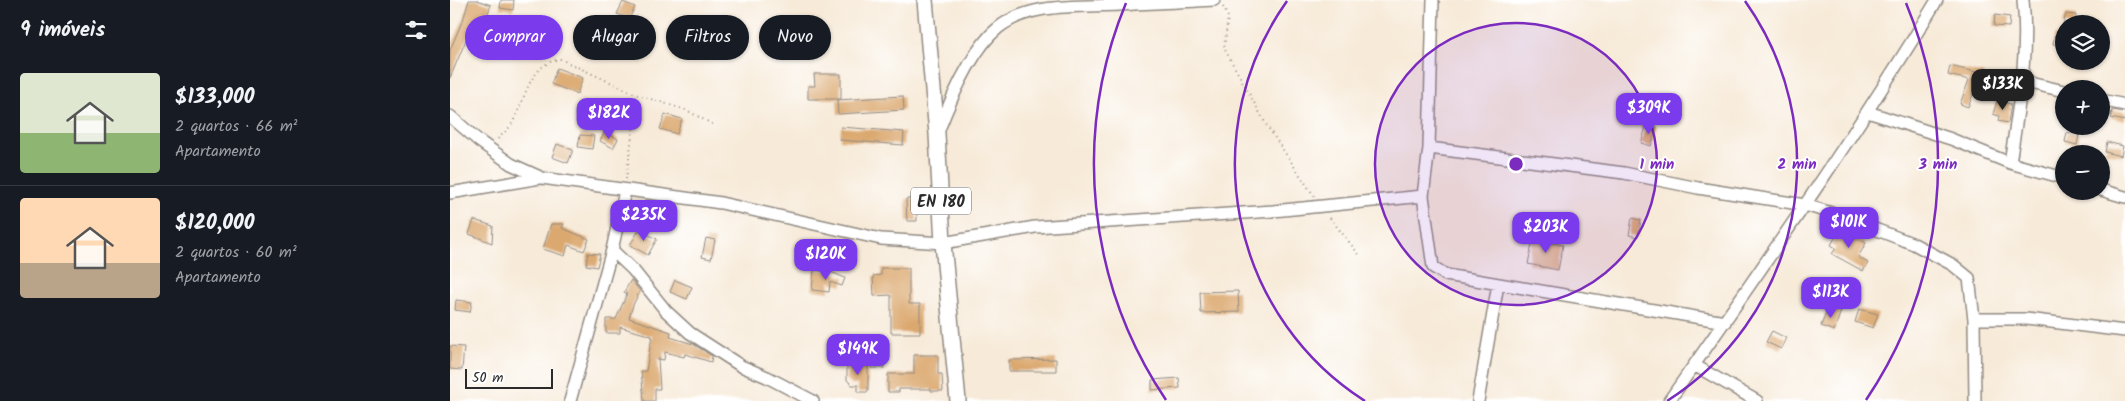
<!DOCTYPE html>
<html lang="pt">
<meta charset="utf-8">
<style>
body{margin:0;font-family:Kalam,sans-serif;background:#20242c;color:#f1f3f6;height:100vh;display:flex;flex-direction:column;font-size:19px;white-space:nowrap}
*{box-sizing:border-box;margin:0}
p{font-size:16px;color:#9ea1a6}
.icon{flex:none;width:28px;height:28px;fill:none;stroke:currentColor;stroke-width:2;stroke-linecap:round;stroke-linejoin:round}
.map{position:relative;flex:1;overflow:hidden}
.panel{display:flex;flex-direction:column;background:#171b24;width:450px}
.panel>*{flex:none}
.hud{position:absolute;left:15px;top:15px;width:475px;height:45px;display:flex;gap:10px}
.tools{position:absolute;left:1605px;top:15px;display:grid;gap:10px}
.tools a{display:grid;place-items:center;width:55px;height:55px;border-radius:50%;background:#171b24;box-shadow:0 1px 4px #0004;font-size:25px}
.scale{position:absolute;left:15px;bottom:12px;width:88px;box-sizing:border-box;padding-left:5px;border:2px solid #2b2b2b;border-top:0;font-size:14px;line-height:18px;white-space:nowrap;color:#2b2b2b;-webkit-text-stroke:4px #fff;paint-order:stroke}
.price{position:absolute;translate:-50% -42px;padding:0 11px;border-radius:10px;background:#7c3aed;color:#fff;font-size:16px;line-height:32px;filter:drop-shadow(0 1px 2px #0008)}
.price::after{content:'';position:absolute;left:50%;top:30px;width:15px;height:11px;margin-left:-8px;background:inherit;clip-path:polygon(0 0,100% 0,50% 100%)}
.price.active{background:#222;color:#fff}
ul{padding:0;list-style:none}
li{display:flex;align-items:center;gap:15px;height:125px;padding:0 20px}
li+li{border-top:1px solid #363941}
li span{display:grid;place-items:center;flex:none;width:140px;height:100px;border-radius:5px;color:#555}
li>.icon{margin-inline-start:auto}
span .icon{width:60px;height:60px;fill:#fffc;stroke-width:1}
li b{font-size:21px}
h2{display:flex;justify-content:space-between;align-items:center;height:60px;padding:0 20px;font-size:21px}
.tag{padding:0 18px;border-radius:22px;background:#171b24;box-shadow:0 1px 4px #0004;font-size:18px;line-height:45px}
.tag.active{background:#7c3aed;color:#fff}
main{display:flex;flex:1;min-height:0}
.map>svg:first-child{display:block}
.building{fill:#dba96f}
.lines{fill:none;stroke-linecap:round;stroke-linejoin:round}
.minor-casing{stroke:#918a82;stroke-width:14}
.major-casing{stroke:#918a82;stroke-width:18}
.path{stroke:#918a82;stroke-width:2;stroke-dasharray:1 4;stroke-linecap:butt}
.minor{stroke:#fff;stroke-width:11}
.major{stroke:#fff;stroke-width:15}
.ring{fill:none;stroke:#7b2cbf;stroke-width:2.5}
.labels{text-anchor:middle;stroke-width:4;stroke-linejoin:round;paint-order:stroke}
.shield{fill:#fff;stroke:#6b6b6b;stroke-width:1}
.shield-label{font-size:16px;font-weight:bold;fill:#2b2b2b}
.centre{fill:#7b2cbf;stroke:#fff;stroke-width:2.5}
.ring-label{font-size:15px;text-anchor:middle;font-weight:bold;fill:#7b2cbf;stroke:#fff;stroke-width:4;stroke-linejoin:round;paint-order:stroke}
</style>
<main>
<section class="panel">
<h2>9 imóveis<svg class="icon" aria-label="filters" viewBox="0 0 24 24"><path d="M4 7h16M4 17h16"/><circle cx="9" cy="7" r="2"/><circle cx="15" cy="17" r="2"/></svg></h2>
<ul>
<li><span style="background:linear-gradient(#dfe7d0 60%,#8fb573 0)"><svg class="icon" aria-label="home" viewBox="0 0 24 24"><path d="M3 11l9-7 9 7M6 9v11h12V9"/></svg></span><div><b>$133,000</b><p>2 quartos · 66 m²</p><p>Apartamento</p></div></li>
<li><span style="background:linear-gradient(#ffd9b3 65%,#b9a48a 0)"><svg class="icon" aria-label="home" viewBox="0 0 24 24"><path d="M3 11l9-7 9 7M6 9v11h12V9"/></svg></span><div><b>$120,000</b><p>2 quartos · 60 m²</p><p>Apartamento</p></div></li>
</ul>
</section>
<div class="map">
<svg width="1675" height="401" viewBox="0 0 1675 401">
<rect width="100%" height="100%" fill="#fff"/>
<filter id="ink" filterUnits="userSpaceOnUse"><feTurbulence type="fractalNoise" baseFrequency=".02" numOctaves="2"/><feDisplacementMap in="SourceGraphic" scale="10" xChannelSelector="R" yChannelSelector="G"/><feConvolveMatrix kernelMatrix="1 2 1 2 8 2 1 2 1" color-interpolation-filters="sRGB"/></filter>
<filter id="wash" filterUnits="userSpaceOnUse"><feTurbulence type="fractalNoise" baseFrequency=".0096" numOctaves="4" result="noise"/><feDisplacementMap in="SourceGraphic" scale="20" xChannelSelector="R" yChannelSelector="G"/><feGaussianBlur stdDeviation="1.12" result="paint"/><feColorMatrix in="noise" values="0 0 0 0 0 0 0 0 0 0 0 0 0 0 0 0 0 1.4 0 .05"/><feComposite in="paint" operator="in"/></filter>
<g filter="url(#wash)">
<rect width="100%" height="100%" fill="#f7ead8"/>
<g id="blocks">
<path class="building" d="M19 0H27L41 5 34 24 24 21 0 78V50L14 17Z
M51 0H64L63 10 50 8Z
M173 2 185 7 179 19 167 14Z
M1616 14 1626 15 1624 24H1613Z
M1545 15 1560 17 1559 27 1544 26Z
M76 30 92 35 87 54 71 50Z
M1605 35 1614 37V46L1603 44Z
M1500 66 1534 74 1532 83 1528 82 1518 107 1510 104 1519 80 1498 75Z
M107 68 133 78 127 94 101 84Z
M364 74H391V99H358V86H365Z
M453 96 454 110 388 114 387 100Z
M1547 101 1561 104 1558 123 1548 121 1549 116 1543 114Z
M1662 110 1675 112V121L1661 118Z
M215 114 232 119 227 134 210 129Z
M1197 124 1207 127 1201 146 1191 143Z
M391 127 454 132 453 145 390 140Z
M155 132 168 139 163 148 150 141Z
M1617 132 1629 135 1627 145 1615 142Z
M130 135 144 136 142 149 128 147Z
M1657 142 1673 146 1671 156 1655 152Z
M107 144 123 150 118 163 102 157Z
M466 198 467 221H457L456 199Z
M1182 218 1191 220 1188 237 1179 235Z
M24 220 43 226 42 243 19 234Z
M101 224H114L112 228 139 239 134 251 118 245 115 256 93 249Z
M1390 229 1416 243 1408 257 1418 263 1413 271 1382 254 1386 248 1381 245Z
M189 230 207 239 198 255 180 245Z
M256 238 265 240 261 259 252 257Z
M1083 239 1113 245 1108 270 1078 264Z
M138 253 150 254 147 267 136 265Z
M431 268H459V304H470V333H441V295L424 296 423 276 431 275Z
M364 270 381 272 395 278 392 286 380 282 379 292 362 290Z
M181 280 190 291 183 305 179 318 221 332 220 337 243 344 262 356 261 362 235 354 234 357 215 352 214 360 208 359 210 389H205V401H194L191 371H196L202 336 170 327V333H156V319H166L177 294 174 292Z
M225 280 242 287 237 299 220 292Z
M788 291 789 312 751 313 750 292Z
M6 300 22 302 20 312 5 310Z
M1378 307 1391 311 1384 331 1371 326Z
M1409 309 1428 314 1423 328 1405 322Z
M1322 331 1336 338 1331 349 1316 342Z
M0 346 14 347 12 370 0 369Z
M421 353H434V368H421Z
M464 355H488V374H492L493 391H481V389H449V392H438V374H464Z
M606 359V371H559V360Z
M397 363 418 364V392H408V385H402L397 380Z
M729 378 730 388 702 390V380Z"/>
</g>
</g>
<g filter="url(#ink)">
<use href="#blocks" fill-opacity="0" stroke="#918a82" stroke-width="1"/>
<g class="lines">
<g class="minor-casing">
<path id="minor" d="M983 0 979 148 973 196 983 267 996 275 1275 322
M1571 81 1614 91
M1651 100 1675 105
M1418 112 1501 139 1560 163 1614 178
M0 116 29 141 61 164 92 178 271 203 431 239 493 243 585 227 823 211 973 196
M488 132C500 101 522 49 548 28 580 2 630 7 669 5 701 3 733 2 764 0
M979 148 1174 173 1248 188 1355 205 1388 215 1464 244 1503 265 1519 278 1524 319 1525 401
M1560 163C1568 109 1579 54 1573 0
M1651 190 1675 197
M0 193 90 178
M162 250 183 270 216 311 240 333 291 366 317 377 363 401
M1524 319H1576L1675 331
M1244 365 1307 401
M120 401 162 250 175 191
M1028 401 1048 284
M1219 401C1311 269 1404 138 1487 0"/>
</g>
<g class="major-casing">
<path id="major" d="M475 0 487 134 493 243 508 401"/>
</g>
<path class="path" d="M773 7 778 17 774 48 817 126 864 196
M48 139C52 134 58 130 61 125 76 101 77 65 110 59L188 95 236 110 262 124
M176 179 188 95
M880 218 911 257"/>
<use href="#minor" class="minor"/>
<use href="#major" class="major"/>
</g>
</g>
<circle cx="1066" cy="164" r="141" fill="#7b2cbf" fill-opacity=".12"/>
<g class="ring">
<circle cx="1066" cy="164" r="141"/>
<path d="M915 401A281 281 0 0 1 837 1M1295 1A281 281 0 0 1 1217 401"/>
<path d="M716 400A422 422 0 0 1 676 3M1456 3A422 422 0 0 1 1416 400"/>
</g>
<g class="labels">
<rect class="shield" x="461" y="187.5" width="60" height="27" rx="4"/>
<g class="shield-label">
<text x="491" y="207">EN 180</text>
</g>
</g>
<circle cx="1066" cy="164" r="8" class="centre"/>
<g class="ring-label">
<text x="1207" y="169">1 min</text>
<text x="1347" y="169">2 min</text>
<text x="1488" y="169">3 min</text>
</g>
</svg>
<div class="tools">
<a><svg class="icon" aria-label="layers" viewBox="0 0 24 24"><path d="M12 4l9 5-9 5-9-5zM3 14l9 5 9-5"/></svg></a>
<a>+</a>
<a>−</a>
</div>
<div class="scale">50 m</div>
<b class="price active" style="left:1553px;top:111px">$133K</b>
<b class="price" style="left:1199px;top:135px">$309K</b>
<b class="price" style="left:159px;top:140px">$182K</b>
<b class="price" style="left:194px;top:242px">$235K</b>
<b class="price" style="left:1399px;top:249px">$101K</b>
<b class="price" style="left:1096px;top:254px">$203K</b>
<b class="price" style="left:376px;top:281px">$120K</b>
<b class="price" style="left:1381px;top:319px">$113K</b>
<b class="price" style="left:408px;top:376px">$149K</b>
<div class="hud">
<a class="tag active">Comprar</a>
<a class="tag">Alugar</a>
<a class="tag">Filtros</a>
<a class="tag">Novo</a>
</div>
</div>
</main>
